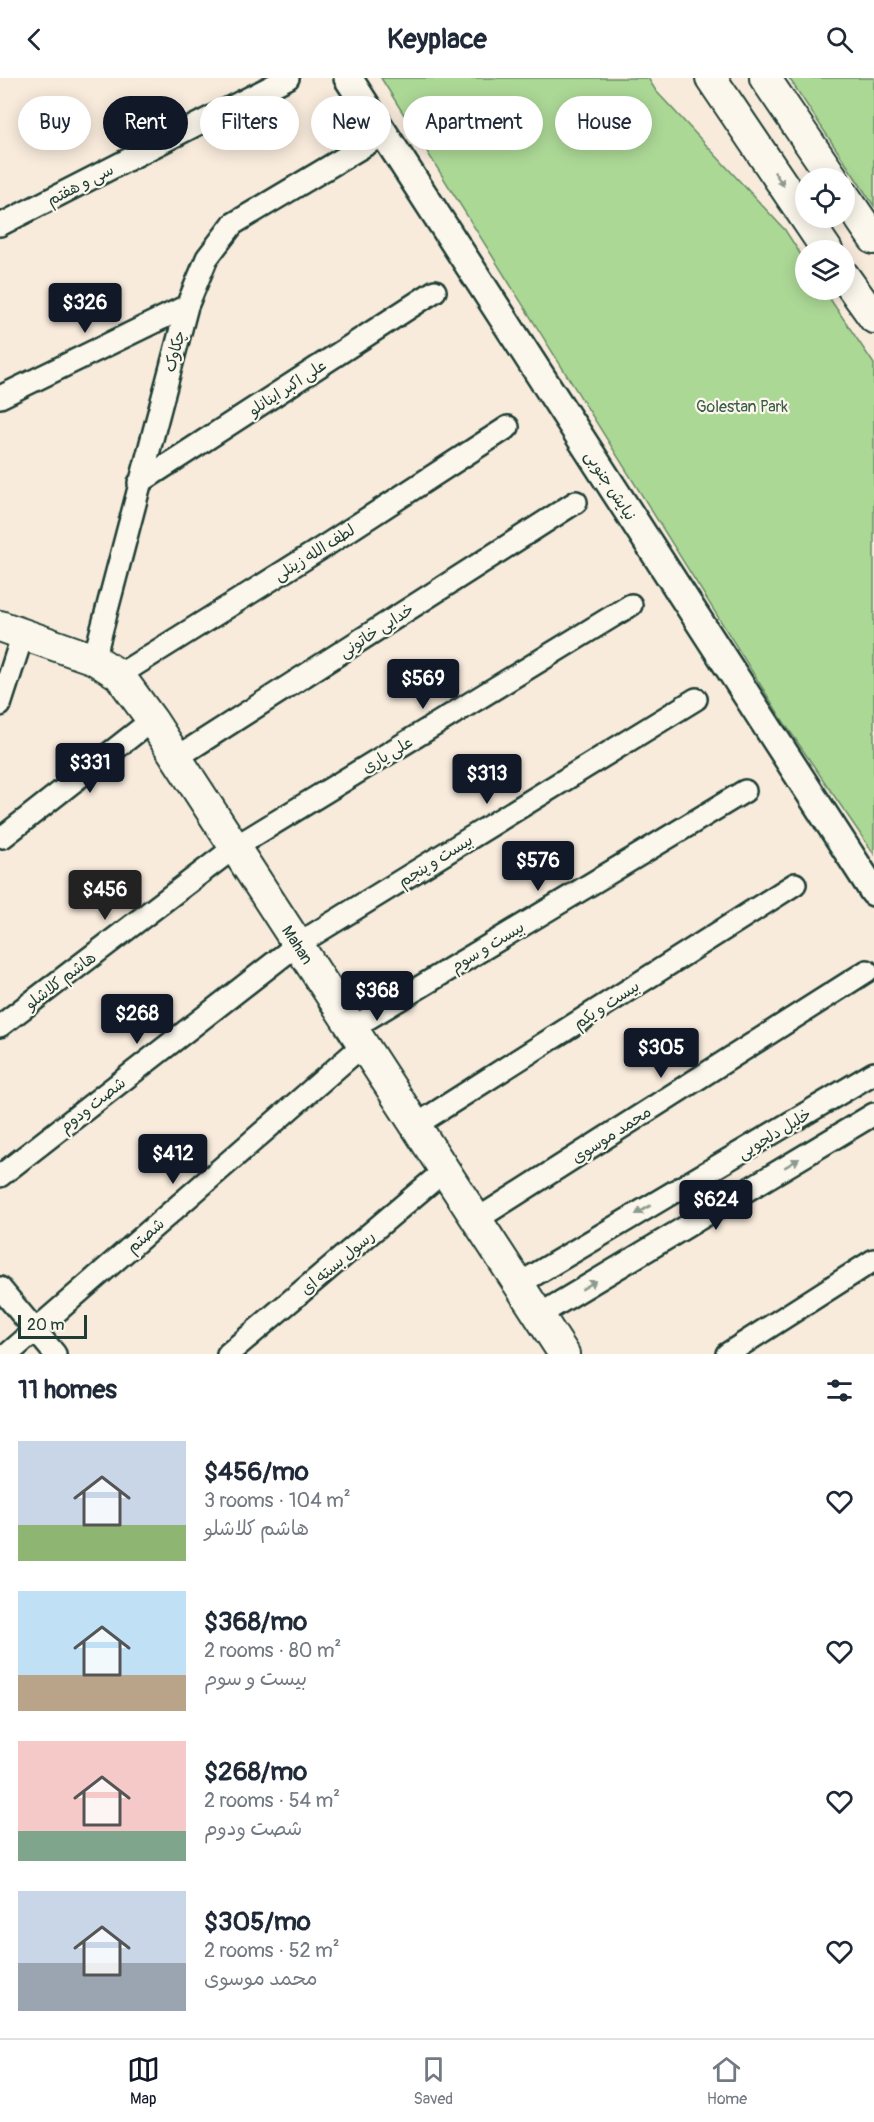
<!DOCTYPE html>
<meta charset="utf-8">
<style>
body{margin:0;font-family:Pangolin,"Playpen Sans Arabic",sans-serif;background:#f2f2f3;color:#1f2937;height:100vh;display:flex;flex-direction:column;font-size:22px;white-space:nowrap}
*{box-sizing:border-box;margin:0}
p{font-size:20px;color:#747a83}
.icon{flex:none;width:33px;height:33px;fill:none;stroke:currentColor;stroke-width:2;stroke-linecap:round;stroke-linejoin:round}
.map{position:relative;height:1276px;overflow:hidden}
.side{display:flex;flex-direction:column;background:#fff;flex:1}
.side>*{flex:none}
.guide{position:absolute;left:18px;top:18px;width:838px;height:54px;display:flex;gap:12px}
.controls{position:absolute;left:795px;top:90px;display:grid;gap:12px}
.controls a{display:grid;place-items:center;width:60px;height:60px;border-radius:50%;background:#fff;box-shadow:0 3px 15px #0003;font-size:30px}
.scale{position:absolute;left:18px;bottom:15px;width:69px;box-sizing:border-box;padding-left:6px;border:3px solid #1f3d34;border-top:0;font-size:16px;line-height:21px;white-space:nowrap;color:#1f3d34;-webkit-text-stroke:4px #fbf7ec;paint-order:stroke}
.price{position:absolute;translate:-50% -51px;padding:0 14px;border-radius:6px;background:#111827;color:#fff;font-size:20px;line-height:39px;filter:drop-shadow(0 2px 3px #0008)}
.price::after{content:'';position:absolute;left:50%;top:36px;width:18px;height:14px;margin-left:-9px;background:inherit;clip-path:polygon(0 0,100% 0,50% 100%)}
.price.on{background:#222;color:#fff}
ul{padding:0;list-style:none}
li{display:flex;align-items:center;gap:18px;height:150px;padding:0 18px}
li span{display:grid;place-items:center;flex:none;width:168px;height:120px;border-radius:0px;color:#555}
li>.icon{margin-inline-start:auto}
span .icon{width:72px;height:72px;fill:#fffc;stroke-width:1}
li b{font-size:26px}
h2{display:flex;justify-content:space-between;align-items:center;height:72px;padding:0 18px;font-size:26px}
.chip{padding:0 21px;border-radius:27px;background:#fff;box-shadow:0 3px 15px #0003;font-size:21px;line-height:54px}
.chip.on{background:#111827;color:#fff}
header{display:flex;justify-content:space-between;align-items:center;height:78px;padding:0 18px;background:#fff;font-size:27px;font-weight:800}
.tabs{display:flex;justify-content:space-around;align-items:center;height:84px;border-top:2px solid #e0e1e3;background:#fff;font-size:16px;color:#747a83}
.tabs a{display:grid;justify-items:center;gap:3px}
.tabs .on{color:#111827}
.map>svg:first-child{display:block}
.green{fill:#acd896;stroke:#668a65;stroke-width:1.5}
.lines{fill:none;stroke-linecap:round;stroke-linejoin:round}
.minor-casing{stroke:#1f3d34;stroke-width:26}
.tertiary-casing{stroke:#1f3d34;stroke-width:32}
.secondary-casing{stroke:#1f3d34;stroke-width:34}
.minor{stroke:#fbf7ec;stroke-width:21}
.tertiary{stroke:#fbf7ec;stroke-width:27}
.secondary{stroke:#fbf7ec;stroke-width:30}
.oneway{fill:#8d9a90}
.labels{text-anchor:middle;stroke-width:4.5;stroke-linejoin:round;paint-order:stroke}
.street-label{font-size:16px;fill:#1f3d34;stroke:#fbf7ec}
.park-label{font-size:16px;fill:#3b5c48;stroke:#fbf7ec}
</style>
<header><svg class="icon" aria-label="back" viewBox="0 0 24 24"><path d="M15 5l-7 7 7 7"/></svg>Keyplace<svg class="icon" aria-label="search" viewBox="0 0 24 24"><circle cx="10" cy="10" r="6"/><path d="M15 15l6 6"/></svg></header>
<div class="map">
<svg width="874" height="1276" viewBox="0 0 874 1276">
<rect width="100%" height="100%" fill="#f8ebdc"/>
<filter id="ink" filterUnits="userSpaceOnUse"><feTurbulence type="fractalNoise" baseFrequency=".0167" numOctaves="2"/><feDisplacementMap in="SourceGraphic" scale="12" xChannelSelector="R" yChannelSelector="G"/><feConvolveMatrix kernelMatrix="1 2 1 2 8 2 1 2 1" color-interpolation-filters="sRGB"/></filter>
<g filter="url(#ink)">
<path class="green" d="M381 0H648L656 13 785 152 805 183 806 212H824L874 286V776L785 646Z
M789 0H874V128Z"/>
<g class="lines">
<g class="minor-casing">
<path id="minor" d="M0 147 288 0
M0 319 187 228
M139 405 435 213
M94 581 187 228 207 180 233 146 384 56
M119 597 328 466 508 349
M0 627 23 556
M176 680 576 424
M3 759 152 642
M0 948 235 769 631 527
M352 950 745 713
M416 1047 795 806
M0 1098 298 866 696 621
M476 1142 867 893
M519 1206 874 995
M0 1210 55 1276
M539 1237 874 1036
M8 1276 363 967
M228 1276 445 1092
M727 1276 874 1182"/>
</g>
<g class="tertiary-casing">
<path id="tertiary" d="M348 0 874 814"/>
</g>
<g class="secondary-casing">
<g id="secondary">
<path d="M711 0 827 172"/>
<path d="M765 0 833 100"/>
<path d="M844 117 874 161"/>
<path d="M844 198 874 240"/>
<path id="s1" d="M0 548 94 581 119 597 152 642 564 1276"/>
</g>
</g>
<use href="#minor" class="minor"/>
<use href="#tertiary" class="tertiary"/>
<use href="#secondary" class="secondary"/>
</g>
<defs><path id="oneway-solid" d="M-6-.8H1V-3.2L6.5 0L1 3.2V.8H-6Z" transform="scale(1.5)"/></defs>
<g class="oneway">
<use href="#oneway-solid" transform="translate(779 101) rotate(56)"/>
<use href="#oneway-solid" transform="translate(792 1085) rotate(-31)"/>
<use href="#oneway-solid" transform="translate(643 1132) rotate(149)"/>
<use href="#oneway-solid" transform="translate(589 1207) rotate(-31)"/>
</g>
</g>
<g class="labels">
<g class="street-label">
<text transform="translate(80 106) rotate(-27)" y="6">سی و هفتم</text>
<text transform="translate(174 273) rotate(-75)" y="6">چکاوک</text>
<text transform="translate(287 309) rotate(-33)" y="6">علی اکبر اینانلو</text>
<text transform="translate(611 407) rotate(57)" y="6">نیایش جنوبی</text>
<text transform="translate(314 474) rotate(-32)" y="6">لطف الله زینلی</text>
<text transform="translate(376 552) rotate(-33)" y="6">خدایی خاتونی</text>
<text transform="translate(387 676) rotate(-31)" y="6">علی یاری</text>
<text transform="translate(435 782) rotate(-32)" y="6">بیست و پنجم</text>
<text dy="6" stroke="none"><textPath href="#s1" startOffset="453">Mahan</textPath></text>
<text transform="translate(487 868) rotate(-31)" y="6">بیست و سوم</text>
<text transform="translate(60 902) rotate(-37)" y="6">هاشم کلاشلو</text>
<text transform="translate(606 926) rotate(-33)" y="6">بیست و یکم</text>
<text transform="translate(92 1026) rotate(-38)" y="6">شصت ودوم</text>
<text transform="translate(774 1055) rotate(-31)" y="6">خلیل دلجویی</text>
<text transform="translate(611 1056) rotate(-33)" y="6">محمد موسوی</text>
<text transform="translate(145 1157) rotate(-41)" y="6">شصتم</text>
<text transform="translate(337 1184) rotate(-40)" y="6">رسول بسته ای</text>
</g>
<g class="park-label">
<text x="742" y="334">Golestan Park</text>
</g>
</g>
</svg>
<div class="controls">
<a><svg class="icon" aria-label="locate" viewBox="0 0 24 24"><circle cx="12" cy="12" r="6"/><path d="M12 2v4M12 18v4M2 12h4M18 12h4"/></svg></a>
<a><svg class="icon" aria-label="layers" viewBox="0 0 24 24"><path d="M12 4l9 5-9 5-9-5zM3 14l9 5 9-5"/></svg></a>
</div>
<div class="scale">20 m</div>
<b class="price" style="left:85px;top:256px">$326</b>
<b class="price" style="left:423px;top:632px">$569</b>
<b class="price" style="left:90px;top:716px">$331</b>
<b class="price" style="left:487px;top:727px">$313</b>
<b class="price" style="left:538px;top:814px">$576</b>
<b class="price on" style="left:105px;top:843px">$456</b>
<b class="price" style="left:377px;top:944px">$368</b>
<b class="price" style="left:137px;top:967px">$268</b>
<b class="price" style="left:661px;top:1001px">$305</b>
<b class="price" style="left:173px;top:1107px">$412</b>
<b class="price" style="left:716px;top:1153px">$624</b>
<div class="guide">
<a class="chip">Buy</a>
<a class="chip on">Rent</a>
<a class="chip">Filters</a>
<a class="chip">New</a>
<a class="chip">Apartment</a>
<a class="chip">House</a>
</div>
</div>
<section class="side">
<h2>11 homes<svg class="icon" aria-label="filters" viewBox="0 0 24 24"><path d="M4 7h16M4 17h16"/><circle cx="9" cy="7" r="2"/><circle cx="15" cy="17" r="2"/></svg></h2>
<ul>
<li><span style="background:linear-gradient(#c9d6e8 70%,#8fb573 0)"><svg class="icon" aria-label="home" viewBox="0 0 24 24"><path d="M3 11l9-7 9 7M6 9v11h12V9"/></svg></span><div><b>$456/mo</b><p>3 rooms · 104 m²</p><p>هاشم کلاشلو</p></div><svg class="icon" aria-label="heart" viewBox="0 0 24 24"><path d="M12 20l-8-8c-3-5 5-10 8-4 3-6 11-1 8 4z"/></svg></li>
<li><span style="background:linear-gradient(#bfe0f5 70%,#b9a48a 0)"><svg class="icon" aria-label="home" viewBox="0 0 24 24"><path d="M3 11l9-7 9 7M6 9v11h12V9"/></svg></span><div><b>$368/mo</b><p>2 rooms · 80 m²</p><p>بیست و سوم</p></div><svg class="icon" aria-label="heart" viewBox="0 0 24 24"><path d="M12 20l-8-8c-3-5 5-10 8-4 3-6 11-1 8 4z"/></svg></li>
<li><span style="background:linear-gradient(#f6c9c9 75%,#7fa58c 0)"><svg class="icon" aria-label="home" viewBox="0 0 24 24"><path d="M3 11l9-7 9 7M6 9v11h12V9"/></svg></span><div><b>$268/mo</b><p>2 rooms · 54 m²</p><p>شصت ودوم</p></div><svg class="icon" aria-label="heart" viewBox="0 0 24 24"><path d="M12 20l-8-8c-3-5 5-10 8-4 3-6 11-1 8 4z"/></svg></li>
<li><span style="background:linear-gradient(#c9d6e8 60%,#9aa5b1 0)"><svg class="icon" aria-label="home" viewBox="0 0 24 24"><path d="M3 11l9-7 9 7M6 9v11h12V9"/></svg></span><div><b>$305/mo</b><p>2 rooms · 52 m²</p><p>محمد موسوی</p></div><svg class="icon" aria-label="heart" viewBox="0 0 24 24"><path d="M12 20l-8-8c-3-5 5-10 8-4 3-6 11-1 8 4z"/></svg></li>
</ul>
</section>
<nav class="tabs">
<a class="on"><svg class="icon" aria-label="map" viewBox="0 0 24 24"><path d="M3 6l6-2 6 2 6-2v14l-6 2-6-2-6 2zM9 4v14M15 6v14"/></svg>Map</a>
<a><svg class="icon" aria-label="saved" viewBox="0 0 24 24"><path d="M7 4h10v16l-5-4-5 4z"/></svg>Saved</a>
<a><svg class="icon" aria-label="home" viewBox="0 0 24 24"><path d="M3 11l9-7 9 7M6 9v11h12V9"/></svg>Home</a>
</nav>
